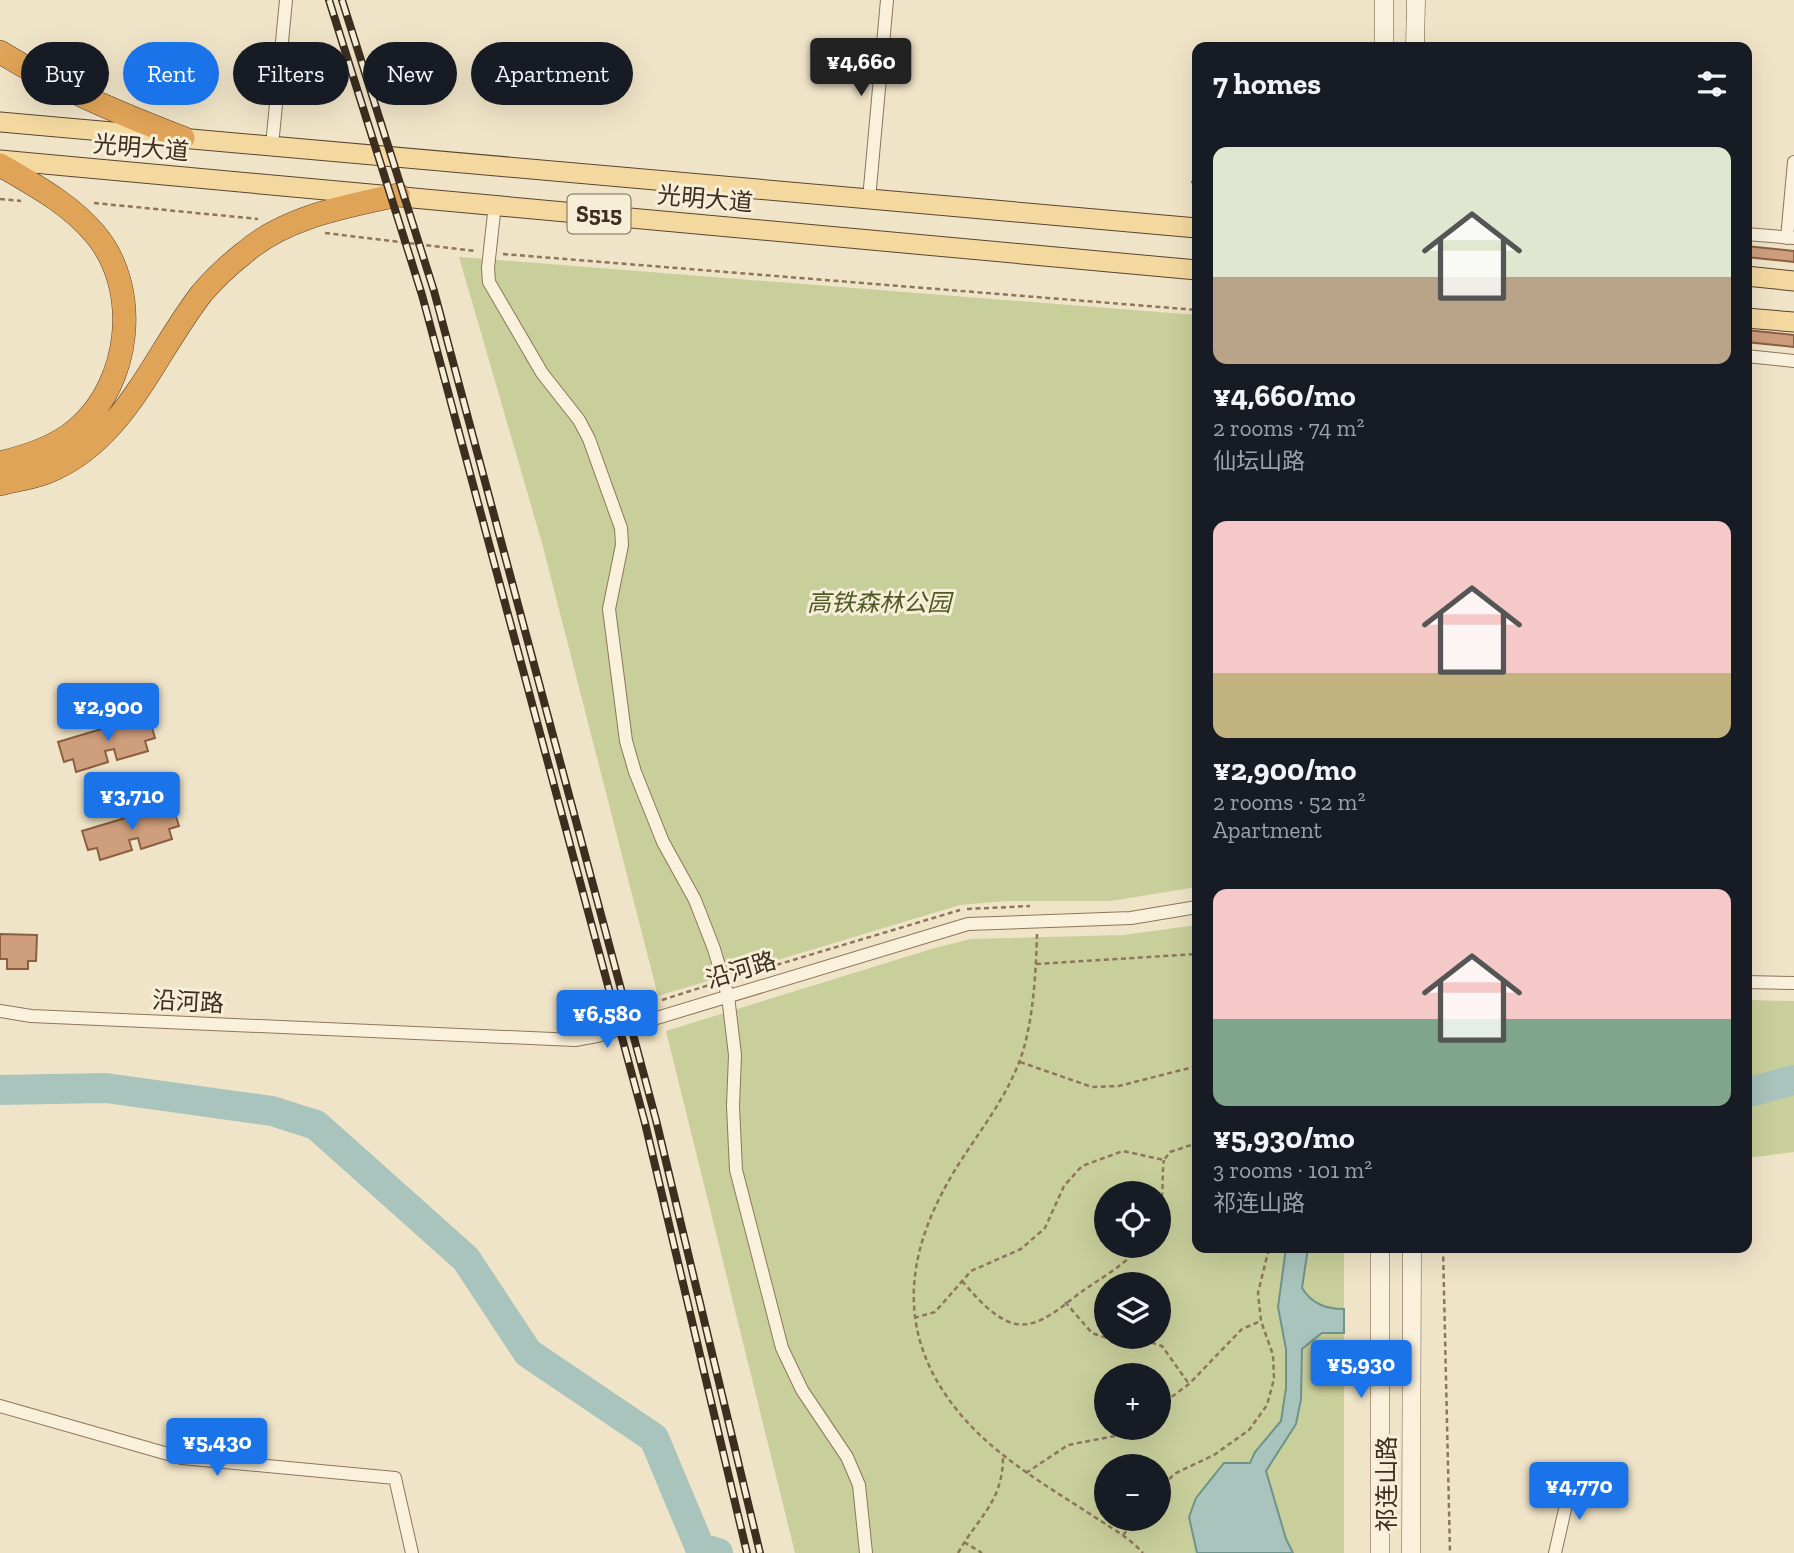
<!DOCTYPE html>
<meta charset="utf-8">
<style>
body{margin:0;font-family:"Zilla Slab","Noto Sans SC",serif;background:#20242c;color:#f1f3f6;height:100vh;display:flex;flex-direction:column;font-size:26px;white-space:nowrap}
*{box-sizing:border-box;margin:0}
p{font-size:23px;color:#9ea1a6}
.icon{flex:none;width:38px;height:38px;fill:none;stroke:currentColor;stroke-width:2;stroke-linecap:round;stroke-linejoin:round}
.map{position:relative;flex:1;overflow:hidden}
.sheet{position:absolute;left:1192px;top:42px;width:560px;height:1211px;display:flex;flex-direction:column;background:#171b24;border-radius:14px;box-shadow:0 7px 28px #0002}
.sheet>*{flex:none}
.hud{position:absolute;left:21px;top:42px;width:665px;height:63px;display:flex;gap:14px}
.buttons{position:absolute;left:1094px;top:1181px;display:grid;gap:14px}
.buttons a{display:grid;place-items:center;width:77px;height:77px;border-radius:50%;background:#171b24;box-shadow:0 7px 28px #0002;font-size:35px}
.price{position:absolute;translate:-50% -60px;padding:0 16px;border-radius:7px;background:#1a73e8;color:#fff;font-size:23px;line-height:46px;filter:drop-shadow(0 2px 4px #0008)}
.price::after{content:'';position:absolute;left:50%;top:42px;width:21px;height:16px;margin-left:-10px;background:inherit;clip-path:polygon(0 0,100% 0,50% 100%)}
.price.selected{background:#222;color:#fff}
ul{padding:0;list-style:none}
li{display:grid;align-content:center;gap:14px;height:371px;padding:0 21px}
li span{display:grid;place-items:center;height:217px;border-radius:14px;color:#555}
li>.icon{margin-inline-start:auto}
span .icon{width:126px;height:126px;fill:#fffc;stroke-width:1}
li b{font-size:30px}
h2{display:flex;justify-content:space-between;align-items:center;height:84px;padding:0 21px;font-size:30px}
.pill{padding:0 24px;border-radius:32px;background:#171b24;box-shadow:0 7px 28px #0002;font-size:24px;line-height:63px}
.pill.selected{background:#1a73e8;color:#fff}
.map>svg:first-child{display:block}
.green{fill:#c9cf9b;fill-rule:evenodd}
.water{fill:#a9c4bc;stroke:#6f938a;stroke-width:2}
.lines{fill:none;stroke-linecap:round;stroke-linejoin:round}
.river{stroke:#a9c4bc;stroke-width:30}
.building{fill:#cf9f7d;stroke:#8d5f41;stroke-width:2}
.street-casing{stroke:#8d765c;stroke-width:14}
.secondary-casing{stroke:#6f573f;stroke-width:19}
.primary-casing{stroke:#5b4430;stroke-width:21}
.highway-casing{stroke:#5b4430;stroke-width:24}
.path{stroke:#8d765c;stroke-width:2.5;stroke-dasharray:5 3.5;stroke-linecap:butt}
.street{stroke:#faf1dc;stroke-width:12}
.secondary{stroke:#faf1dc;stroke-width:18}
.primary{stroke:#f3d9a0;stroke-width:19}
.highway{stroke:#e0a458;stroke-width:23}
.rail-casing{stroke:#3d2e20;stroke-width:8}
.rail{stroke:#f7eed8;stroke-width:5;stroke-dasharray:16;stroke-linecap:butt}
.labels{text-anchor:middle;stroke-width:6;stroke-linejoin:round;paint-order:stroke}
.shield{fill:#f7eed8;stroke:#756857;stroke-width:2}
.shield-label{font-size:23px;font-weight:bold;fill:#3d2e20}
.street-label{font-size:24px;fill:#3d2e20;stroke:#f7eed8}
.park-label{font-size:24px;font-style:italic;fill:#4d5a26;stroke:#f7eed8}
</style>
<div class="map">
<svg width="1794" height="1553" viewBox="0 0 1794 1553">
<rect width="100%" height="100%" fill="#f0e4c8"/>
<path class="green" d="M459 257 1197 315V887L1111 901H1007L960 905 658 996 542 543Z
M1197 925V1248H1344V1553H795L666 1031 938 947 971 939 1123 935ZM1106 1194H1158V1246H1106ZM1106 1284H1158V1337H1106ZM1106 1376H1158V1428H1106ZM1106 1466H1158V1519H1106Z
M1746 1000 1794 1001V1152L1747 1158Z"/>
<path class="water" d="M1286 1248H1308L1302 1288C1312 1304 1326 1309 1344 1309V1333H1322L1302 1349 1301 1399 1296 1424 1266 1471 1286 1539 1293 1553H1197L1189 1517 1196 1498 1224 1463H1250L1255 1452 1281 1421 1286 1388V1349L1278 1307Z"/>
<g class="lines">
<path class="river" d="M0 1090 106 1088 272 1111 316 1125 466 1259 528 1353 654 1438 700 1548 718 1553
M1746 1093 1794 1080"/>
</g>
<path class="building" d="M1746 246 1794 251V262L1746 257Z
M1746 330 1794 335V347L1746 342Z
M148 715 155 738 145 741 148 751 117 760 114 749 105 751 108 762 76 772 73 759 64 762 58 742Z
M172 804 179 826 169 829 172 839 141 849 138 838 129 840 132 850 100 860 97 848 88 850 82 831Z
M0 934 37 935 36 961H28V969H7V959H0Z"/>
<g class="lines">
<g class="street-casing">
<path id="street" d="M272 146 286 0
M869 199 887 0
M495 204 488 268 489 282 542 373 579 420 589 439 621 528 622 545 609 609 626 741 635 772 663 842 695 900 714 949 728 996 735 1055 733 1106 736 1170 782 1348 802 1390 847 1457 859 1485 866 1553
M1746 234 1794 238
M1787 238 1794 162
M1746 356 1794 361
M1746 982 1794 983
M0 1011 31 1016 575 1040 597 1036 968 924 1131 918 1197 907
M0 1406 182 1458 395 1478 412 1553
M1555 1553 1571 1483"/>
</g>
<g class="secondary-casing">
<path id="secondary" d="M1384 47V0
M1415 47 1416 0
M1380 1553V1248
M1411 1553 1412 1248"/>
</g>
<g class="primary-casing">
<path id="primary" d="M0 122 1197 228
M0 160 1197 270
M1746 276 1794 281
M1746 318 1794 322"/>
</g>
<g class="highway-casing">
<path id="highway" d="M0 52C58 88 119 113 183 138
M0 165C34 185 69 203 95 234 141 288 131 382 78 428 57 447 27 456 0 463
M0 484C15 480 32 478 47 472 125 441 154 354 202 293 214 279 230 264 244 253 287 216 345 207 398 195"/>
</g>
<path class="path" d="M1191 182 1197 183
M0 199 21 201
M94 203 258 219
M325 233 475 251
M503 254 1197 310
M967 909 1030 906
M1037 934C1036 973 1033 1029 1018 1065 1002 1105 974 1138 952 1175 903 1258 896 1338 961 1415 996 1456 1042 1483 1087 1512 1106 1525 1128 1536 1143 1553
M1036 964 1197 954
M736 977 960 910
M662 1000 709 985
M1020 1062 1092 1087 1119 1086 1197 1066
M1158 1214C1165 1197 1161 1179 1164 1160
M1443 1248 1450 1553
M962 1281C977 1298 1002 1329 1028 1324 1048 1321 1068 1301 1084 1290 1103 1277 1126 1264 1140 1246
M1065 1302 1092 1333 1110 1339 1138 1338 1162 1346 1189 1384
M914 1318 935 1312 971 1271 1021 1249 1045 1228 1064 1186 1082 1166 1123 1151 1164 1160 1170 1152 1197 1143
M1158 1407 1189 1384 1242 1329 1261 1321
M1026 1473 1068 1445 1125 1434 1132 1428
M1158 1492 1174 1474 1214 1455 1249 1430 1267 1405 1274 1379 1273 1355 1261 1321 1258 1293 1269 1248
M1123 1535 1137 1519
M964 1542 982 1553
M958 1553C978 1517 1003 1502 1003 1457"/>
<use href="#street" class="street"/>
<use href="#secondary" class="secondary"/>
<use href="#primary" class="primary"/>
<use href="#highway" class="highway"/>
<g class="rail-casing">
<path id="rail" d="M329 0 422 295 645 1123 747 1553
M342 0 434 291 656 1120 760 1553"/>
</g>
<use href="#rail" class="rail"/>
</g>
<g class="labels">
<rect class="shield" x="567.5" y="194.5" width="63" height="39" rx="5"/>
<g class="shield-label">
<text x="599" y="222">S515</text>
</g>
<g class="street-label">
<text transform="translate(141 148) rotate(5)" y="8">光明大道</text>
<text transform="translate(705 199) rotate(5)" y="8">光明大道</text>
<text transform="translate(741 970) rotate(-17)" y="8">沿河路</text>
<text transform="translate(188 1002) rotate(3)" y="8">沿河路</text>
<text transform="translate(1387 1484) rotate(-90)" y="8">祁连山路</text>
</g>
<g class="park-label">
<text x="879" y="611">高铁森林公园</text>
</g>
</g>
</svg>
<div class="buttons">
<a><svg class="icon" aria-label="locate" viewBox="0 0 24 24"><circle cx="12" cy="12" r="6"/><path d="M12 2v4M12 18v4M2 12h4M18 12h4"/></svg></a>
<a><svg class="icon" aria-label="layers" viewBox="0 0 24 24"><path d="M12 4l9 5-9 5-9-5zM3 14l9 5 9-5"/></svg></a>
<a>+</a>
<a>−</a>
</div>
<b class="price selected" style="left:861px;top:98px">¥4,660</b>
<b class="price" style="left:108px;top:743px">¥2,900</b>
<b class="price" style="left:132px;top:832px">¥3,710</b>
<b class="price" style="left:607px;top:1050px">¥6,580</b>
<b class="price" style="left:1361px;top:1400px">¥5,930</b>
<b class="price" style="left:217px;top:1478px">¥5,430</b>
<b class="price" style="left:1579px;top:1522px">¥4,770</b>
<div class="hud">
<a class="pill">Buy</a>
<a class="pill selected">Rent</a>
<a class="pill">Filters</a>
<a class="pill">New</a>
<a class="pill">Apartment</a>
</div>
<section class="sheet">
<h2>7 homes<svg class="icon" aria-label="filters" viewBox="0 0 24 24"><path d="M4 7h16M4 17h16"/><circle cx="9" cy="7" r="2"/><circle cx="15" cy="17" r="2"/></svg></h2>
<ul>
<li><span style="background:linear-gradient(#dfe7d0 60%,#b9a48a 0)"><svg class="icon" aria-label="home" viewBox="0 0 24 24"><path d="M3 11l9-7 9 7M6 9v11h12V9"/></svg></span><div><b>¥4,660/mo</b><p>2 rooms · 74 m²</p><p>仙坛山路</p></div></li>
<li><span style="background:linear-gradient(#f6c9c9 70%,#c2b280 0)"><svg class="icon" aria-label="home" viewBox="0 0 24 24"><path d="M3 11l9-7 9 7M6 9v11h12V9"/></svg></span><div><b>¥2,900/mo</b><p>2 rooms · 52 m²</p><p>Apartment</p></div></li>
<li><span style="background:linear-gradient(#f6c9c9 60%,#7fa58c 0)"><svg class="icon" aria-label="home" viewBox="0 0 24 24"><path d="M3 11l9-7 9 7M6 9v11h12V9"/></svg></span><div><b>¥5,930/mo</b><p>3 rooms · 101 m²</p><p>祁连山路</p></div></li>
</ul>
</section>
</div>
